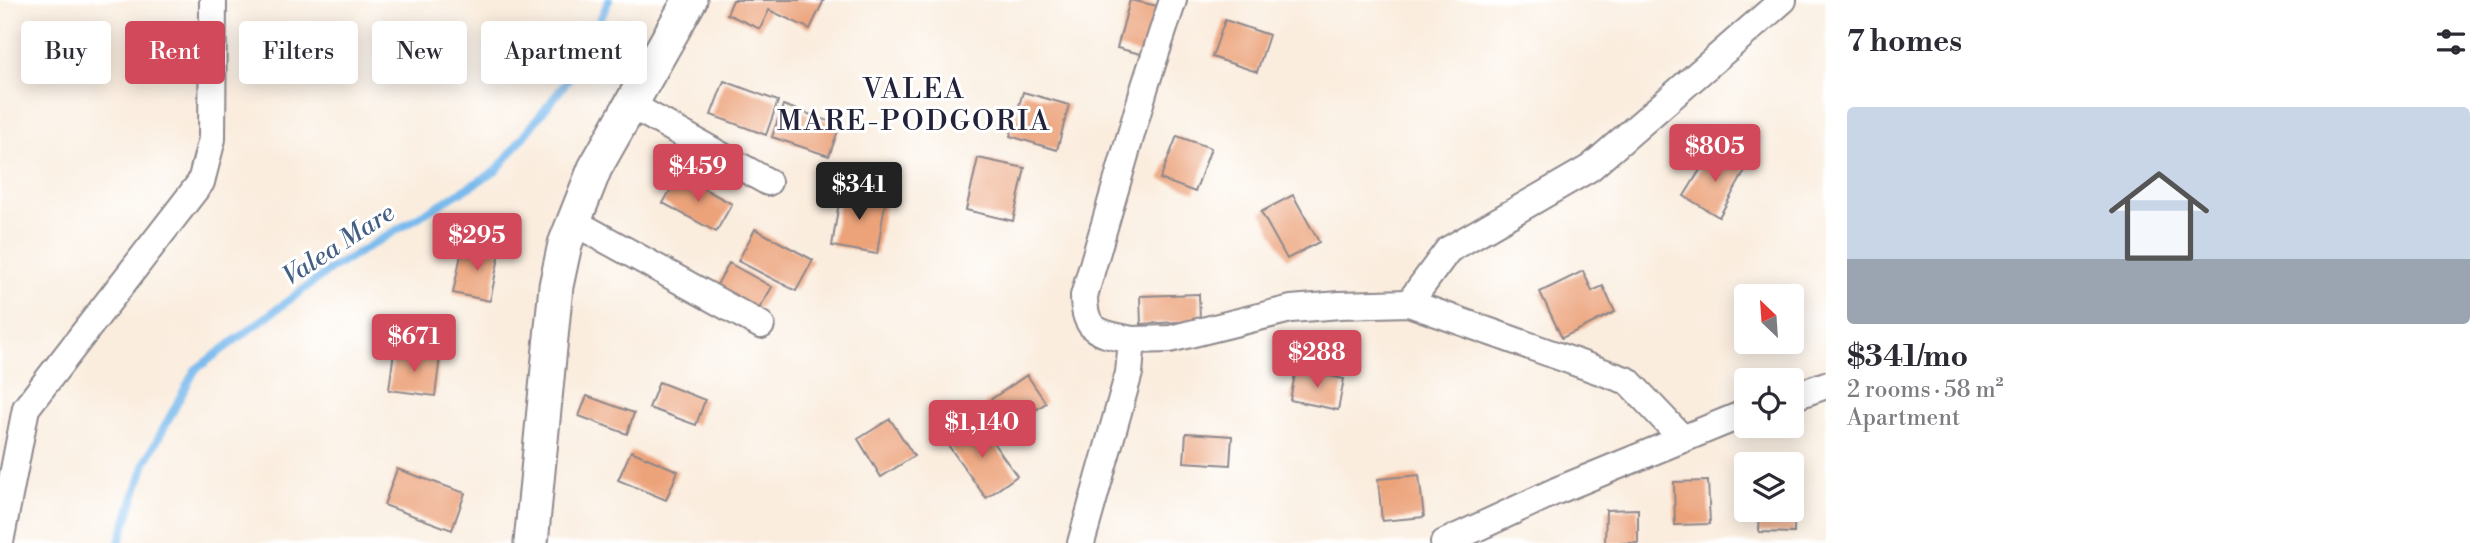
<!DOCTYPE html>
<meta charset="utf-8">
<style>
body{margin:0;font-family:"Libre Bodoni",serif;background:#f2f2f3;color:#2b2b33;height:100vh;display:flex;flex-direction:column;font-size:26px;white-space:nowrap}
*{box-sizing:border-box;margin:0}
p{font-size:23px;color:#7c7c81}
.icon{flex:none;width:38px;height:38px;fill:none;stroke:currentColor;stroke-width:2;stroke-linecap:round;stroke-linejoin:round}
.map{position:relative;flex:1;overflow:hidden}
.sheet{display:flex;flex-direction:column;background:#fff;width:665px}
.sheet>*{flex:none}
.hud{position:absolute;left:21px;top:21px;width:665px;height:63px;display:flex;gap:14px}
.needle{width:46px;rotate:335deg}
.buttons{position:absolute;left:1734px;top:284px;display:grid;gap:14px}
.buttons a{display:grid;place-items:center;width:70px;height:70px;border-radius:7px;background:#fff;box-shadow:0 4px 18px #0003;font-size:35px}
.price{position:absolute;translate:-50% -60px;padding:0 16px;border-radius:7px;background:#d1495b;color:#fff;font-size:23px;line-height:46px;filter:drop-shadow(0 2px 4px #0008)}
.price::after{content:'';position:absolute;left:50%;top:42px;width:21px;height:16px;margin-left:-10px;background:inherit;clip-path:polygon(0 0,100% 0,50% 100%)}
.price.on{background:#222;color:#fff}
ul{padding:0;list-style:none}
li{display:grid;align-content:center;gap:14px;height:371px;padding:0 21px}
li+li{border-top:2px solid #e1e1e2}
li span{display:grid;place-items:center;height:217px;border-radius:7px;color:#555}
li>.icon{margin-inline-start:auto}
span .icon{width:126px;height:126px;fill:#fffc;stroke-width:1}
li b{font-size:30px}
h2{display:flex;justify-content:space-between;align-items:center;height:84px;padding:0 21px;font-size:30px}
.chip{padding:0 24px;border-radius:7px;background:#fff;box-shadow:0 4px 18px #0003;font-size:24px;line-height:63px}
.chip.on{background:#d1495b;color:#fff}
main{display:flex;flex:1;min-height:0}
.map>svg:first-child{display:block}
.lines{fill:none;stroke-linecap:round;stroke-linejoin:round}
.stream{stroke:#79baed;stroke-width:8}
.building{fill:#eca37a}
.minor-casing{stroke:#8e888c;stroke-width:30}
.major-casing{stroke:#8e888c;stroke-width:37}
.minor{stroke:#fff;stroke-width:26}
.major{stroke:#fff;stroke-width:33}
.labels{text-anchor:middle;stroke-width:6;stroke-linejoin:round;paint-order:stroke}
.water-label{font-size:26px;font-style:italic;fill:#455f82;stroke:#fff}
.quarter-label{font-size:28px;letter-spacing:2px;fill:#22223b;stroke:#fff}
</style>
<main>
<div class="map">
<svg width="1826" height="543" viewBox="0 0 1826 543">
<rect width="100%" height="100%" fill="#fff"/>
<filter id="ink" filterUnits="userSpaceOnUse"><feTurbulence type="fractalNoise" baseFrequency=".0143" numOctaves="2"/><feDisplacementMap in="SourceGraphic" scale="14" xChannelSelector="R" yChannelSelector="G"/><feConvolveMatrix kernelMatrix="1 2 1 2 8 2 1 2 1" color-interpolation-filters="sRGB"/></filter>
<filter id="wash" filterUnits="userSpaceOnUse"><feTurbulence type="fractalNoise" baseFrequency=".00686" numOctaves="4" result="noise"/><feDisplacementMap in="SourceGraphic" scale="28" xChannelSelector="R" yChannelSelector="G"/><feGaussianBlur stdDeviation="1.57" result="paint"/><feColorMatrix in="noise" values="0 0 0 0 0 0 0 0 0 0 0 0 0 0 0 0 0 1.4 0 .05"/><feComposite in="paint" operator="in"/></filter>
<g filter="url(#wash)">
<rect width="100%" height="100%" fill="#faedde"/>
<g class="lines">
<path class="stream" d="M119 543 145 463 195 370 331 269 496 171 580 65 609 0"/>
</g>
<g id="blocks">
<path class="building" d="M733 0H824L810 29 769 10 760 29 727 14Z
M1130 0 1158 6 1145 55 1117 48Z
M1225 20 1269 35 1257 72 1212 57Z
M724 81 778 101 766 135 711 115Z
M1023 92 1069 105 1057 150 1010 136Z
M783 105 840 125 829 156 772 137Z
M1177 136 1211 148 1195 192 1160 179Z
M1711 152 1745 171 1719 217 1684 196Z
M978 158 1025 168 1013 221 966 210Z
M679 175 732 204 716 232 663 203Z
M841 190 886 197 877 254 832 246Z
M1293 195 1319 242 1287 259 1261 212Z
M755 229 813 260 796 291 738 261Z
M463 245 500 252 490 301 453 293Z
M729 263 772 287 756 314 714 290Z
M1583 271 1592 291 1603 286 1615 312 1562 338 1540 292Z
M1199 294 1200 321 1141 324 1140 296Z
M394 351 440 357 435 396 389 390Z
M1296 369 1344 379 1338 410 1290 400Z
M1027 375 1046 403 1003 432 984 404Z
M659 382 705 400 696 425 649 408Z
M587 396 634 413 627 434 579 416Z
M890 419 914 456 881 477 858 439Z
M979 423 1017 476 986 498 948 445Z
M1186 433 1232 436 1230 465 1184 462Z
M631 451 678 471 666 500 618 480Z
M397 469 465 493 452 530 384 505Z
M1419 475 1424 517 1382 521 1378 479Z
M1708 481 1710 524 1675 525 1674 482Z
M1792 489H1795L1794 533 1759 532 1760 509H1792Z
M1638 509V543H1605L1606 510Z"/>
</g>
</g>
<g filter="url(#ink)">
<use href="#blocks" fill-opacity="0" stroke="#8e888c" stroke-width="2"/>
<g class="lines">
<g class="minor-casing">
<path id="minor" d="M631 105 768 182
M572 221 761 325
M1409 303 1448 250 1590 168 1783 0
M1132 340 1170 339 1291 309 1340 305 1409 303 1628 381 1682 438
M1792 397 1826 385
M0 542 26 408 201 182 212 139 213 0
M1081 543 1129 373 1132 340C1101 333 1084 334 1084 296L1145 86 1173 0
M1444 543 1556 491 1746 413"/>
</g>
<g class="major-casing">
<path id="major" d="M531 543 556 286 565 244 595 168 690 0"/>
</g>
<use href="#minor" class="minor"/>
<use href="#major" class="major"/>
</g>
</g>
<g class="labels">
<g class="water-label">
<text transform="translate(338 244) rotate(-33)" y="9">Valea Mare</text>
</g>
<g class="quarter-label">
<text x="914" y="98">VALEA<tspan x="914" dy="32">MARE-PODGORIA</tspan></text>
</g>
</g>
</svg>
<div class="buttons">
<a><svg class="needle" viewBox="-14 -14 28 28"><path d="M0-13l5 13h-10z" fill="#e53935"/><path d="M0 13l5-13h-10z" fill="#7c7c81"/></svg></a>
<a><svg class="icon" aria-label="locate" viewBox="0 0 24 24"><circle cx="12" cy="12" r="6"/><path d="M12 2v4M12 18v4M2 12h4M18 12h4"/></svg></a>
<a><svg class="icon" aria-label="layers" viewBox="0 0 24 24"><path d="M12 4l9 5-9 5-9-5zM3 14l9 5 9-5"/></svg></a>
</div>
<b class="price" style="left:1715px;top:184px">$805</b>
<b class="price" style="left:698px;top:204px">$459</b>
<b class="price on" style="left:859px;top:222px">$341</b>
<b class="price" style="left:477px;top:273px">$295</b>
<b class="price" style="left:414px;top:374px">$671</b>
<b class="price" style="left:1317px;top:390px">$288</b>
<b class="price" style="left:982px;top:460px">$1,140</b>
<div class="hud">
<a class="chip">Buy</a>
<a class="chip on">Rent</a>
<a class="chip">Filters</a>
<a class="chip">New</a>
<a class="chip">Apartment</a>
</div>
</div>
<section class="sheet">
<h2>7 homes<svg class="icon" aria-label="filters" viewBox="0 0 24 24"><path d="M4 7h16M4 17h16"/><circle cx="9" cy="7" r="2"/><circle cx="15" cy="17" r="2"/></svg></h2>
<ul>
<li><span style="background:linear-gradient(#c9d6e8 70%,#9aa5b1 0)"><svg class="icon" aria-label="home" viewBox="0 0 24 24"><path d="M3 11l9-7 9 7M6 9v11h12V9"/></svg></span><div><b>$341/mo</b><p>2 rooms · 58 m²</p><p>Apartment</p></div></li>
</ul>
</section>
</main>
